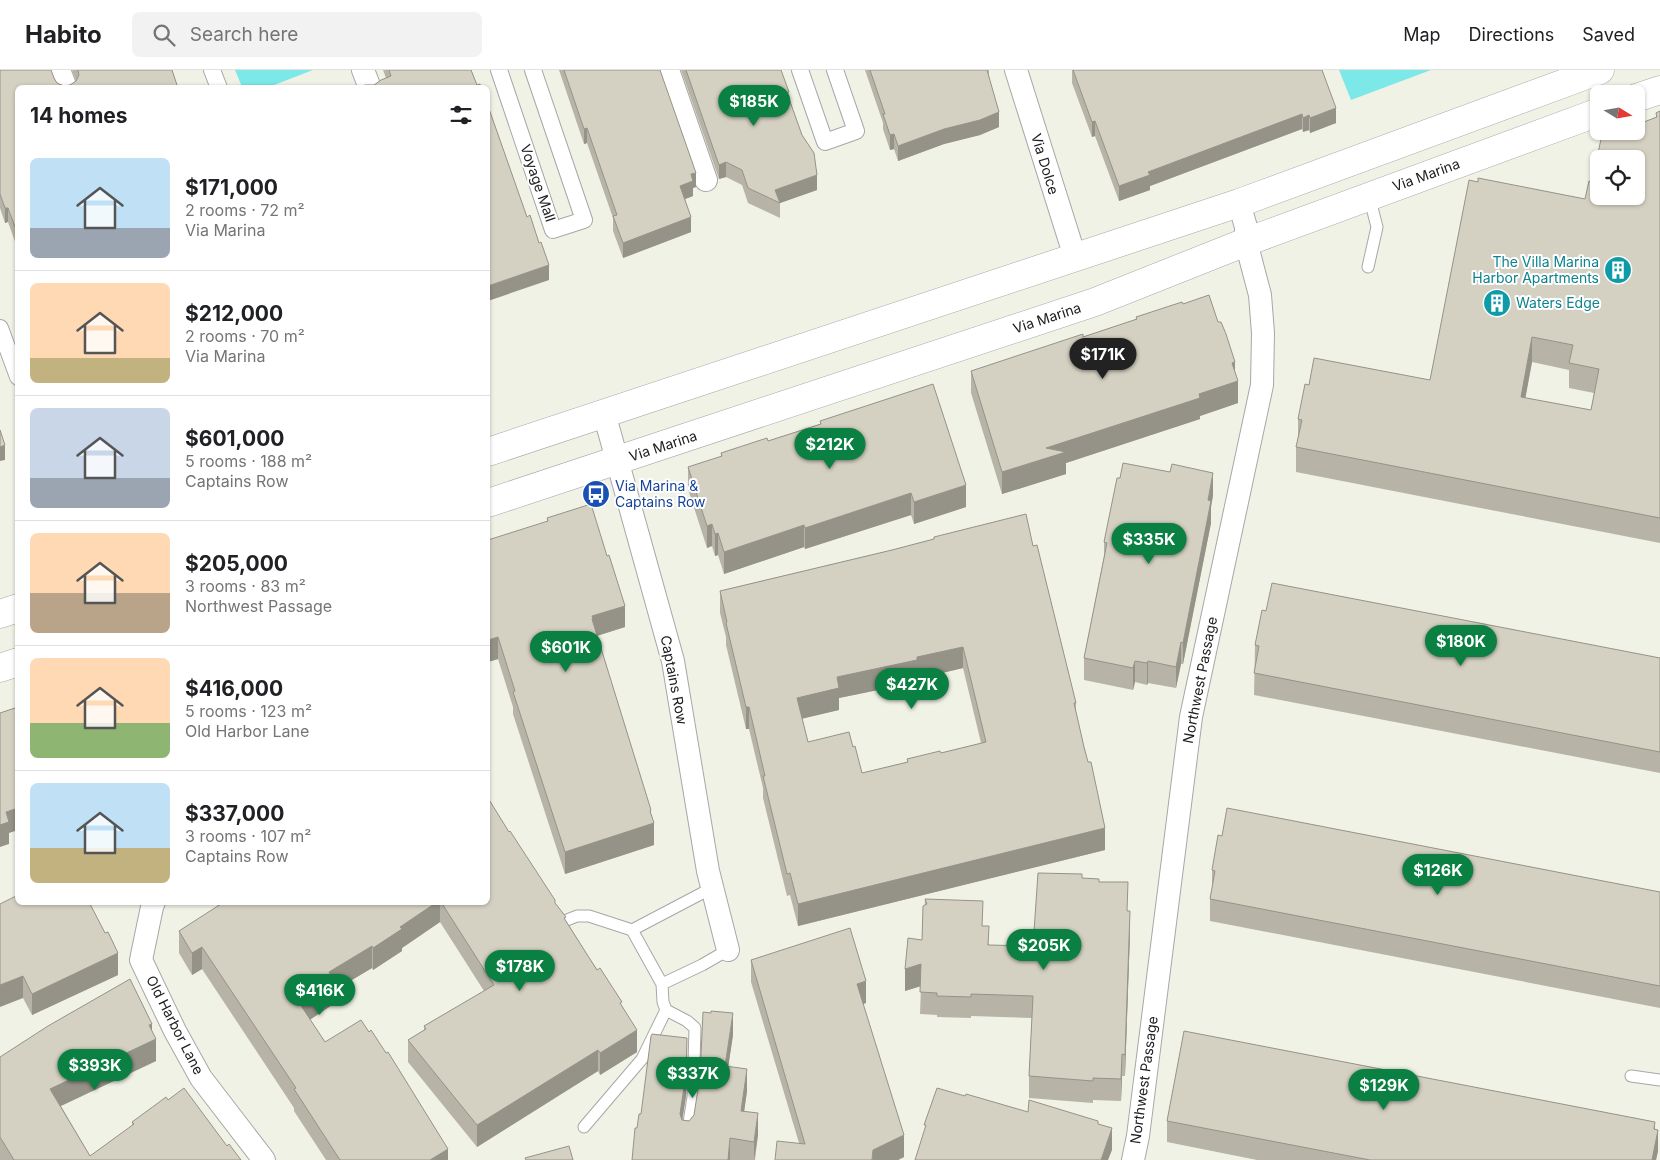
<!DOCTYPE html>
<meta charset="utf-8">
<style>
body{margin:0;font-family:Inter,sans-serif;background:#f2f2f2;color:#202124;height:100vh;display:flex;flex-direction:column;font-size:19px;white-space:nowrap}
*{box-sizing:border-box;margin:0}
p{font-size:16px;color:#757577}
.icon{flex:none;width:28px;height:28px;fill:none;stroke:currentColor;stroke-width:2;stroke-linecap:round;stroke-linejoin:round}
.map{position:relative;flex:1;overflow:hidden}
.panel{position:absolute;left:15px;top:15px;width:475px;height:820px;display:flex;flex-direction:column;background:#fff;border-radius:8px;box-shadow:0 1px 4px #0004}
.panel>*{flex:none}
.needle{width:32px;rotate:101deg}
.buttons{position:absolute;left:1590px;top:15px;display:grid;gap:10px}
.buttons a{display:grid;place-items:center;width:55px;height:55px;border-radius:8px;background:#fff;box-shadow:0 1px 4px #0004;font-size:25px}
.price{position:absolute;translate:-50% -42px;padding:0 11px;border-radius:18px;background:#0b8043;color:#fff;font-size:16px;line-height:32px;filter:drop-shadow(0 1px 2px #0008)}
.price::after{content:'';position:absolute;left:50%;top:30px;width:15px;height:11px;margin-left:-8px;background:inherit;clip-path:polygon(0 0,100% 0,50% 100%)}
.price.selected{background:#222;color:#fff}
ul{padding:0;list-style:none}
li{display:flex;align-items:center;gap:15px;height:125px;padding:0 15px}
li+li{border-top:1px solid #e0e0e0}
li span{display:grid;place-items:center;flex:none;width:140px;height:100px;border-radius:8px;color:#555}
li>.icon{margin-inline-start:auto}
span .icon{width:60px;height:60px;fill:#fffc;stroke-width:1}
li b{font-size:21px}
h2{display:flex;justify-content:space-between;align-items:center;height:60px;padding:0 15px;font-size:21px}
header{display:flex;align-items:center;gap:30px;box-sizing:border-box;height:70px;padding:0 25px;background:#fff;border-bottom:1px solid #e0e0e0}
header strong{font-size:24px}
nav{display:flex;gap:28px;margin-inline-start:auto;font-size:18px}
.search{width:350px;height:45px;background:#f2f2f2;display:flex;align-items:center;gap:12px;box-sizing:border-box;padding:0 18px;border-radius:8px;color:#757577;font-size:19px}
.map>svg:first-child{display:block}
.pitch{fill:#7ce8e7}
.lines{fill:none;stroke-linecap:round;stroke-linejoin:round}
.service-casing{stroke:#a7a7a7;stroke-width:13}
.pedestrian-casing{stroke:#a7a7a7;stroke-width:18}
.minor-casing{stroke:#a7a7a7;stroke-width:24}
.tertiary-casing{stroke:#a7a7a7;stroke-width:29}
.service{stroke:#fff;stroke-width:11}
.pedestrian{stroke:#fff;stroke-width:16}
.minor{stroke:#fff;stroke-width:22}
.tertiary{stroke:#fff;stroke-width:28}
.wall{fill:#b7b4a7;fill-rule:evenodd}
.shaded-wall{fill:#959288}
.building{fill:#d5d1c2;stroke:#959288;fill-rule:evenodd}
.labels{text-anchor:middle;stroke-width:4;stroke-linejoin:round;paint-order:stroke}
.street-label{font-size:14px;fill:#202020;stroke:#fff}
.culture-label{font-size:14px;fill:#0d838f;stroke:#fff;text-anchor:end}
.transit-label{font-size:14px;fill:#164399;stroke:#fff;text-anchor:start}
</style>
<header>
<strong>Habito</strong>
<div class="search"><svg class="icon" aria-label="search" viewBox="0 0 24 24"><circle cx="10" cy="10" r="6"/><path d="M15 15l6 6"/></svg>Search here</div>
<nav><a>Map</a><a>Directions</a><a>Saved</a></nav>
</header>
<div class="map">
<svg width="1660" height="1090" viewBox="0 0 1660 1090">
<rect width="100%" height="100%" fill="#f1f2e6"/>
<path class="pitch" d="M235 0H313L269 17H242Z
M1339 0H1431L1351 30Z"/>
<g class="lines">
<g class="service-casing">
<path id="service" d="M1368 197 1377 157 1369 126
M562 852 577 846H589L632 860 662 914
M632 860 712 818
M1631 1006 1660 1010
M584 1057 642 989 666 940
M687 1065 693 1027 695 958 687 951 666 940 663 932 662 914 702 895 728 880"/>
</g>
<g class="pedestrian-casing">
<path id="pedestrian" d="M212 0 219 18
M499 0 553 160 584 150 533 0
M800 0 825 72 856 61 835 0
M0 258 18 307"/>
</g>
<g class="minor-casing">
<path id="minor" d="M59 0 66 18
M363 0 370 18
M668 0 706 110
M1016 0 1075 187
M604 343 673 591 708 801 728 880
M154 832 152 837 141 890 175 961 201 1008 264 1090
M1133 1090 1138 1066 1191 647 1262 315 1263 263 1260 225 1246 172V157L1239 133"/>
</g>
<g class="tertiary-casing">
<path id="tertiary" d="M1636 28 1660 20
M488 382 1239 133 1600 0
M488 433 1095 232 1246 172 1599 42
M0 544 18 538
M0 598 18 592"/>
</g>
<use href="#service" class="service"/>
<use href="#pedestrian" class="pedestrian"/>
<use href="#minor" class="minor"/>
<use href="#tertiary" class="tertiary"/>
</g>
<path class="wall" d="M0 0 54 8 57 13 64 16 70 15 76 11 72 0H172L178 18H18V180L8 152 5 153 0 138Z
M383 0H471L477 15H374L386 8Z
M559 0H660L696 117 693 118V126L685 129 691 162 623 188 613 161V148L587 73 584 74Z
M681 0H781L817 120 780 133V148L748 133 742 115 726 107 719 109Z
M865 0H989V6L999 57 980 65 944 74 898 91 894 79 890 80 883 59V53Z
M1072 0H1322L1336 53 1310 63 1309 60 1303 62 1302 59 1150 116V120L1119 131 1095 66 1092 67 1072 13Z
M1660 41V473L1296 402V377L1298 368V349L1309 315 1430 310 1585 129 1592 112 1656 47V43ZM1532 292 1569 300V318L1594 323 1591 340 1525 328Z
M1183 234 1218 252 1235 300 1238 333 1200 346V349L1066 393V404L1002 424 971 323V301L1083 267 1136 250V247Z
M820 351 966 437 914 454 911 445 805 479 804 477 724 504 718 485 715 486 712 476 707 478 688 419V397L721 387V383L768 371 820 354Z
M1213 425 1211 437V453L1183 594H1181L1176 618 1148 613 1147 615 1135 612 1133 620 1084 610V588L1104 486V472Z
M547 448 625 557 597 566 651 746 654 775 565 804 513 644V637L498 589 488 592 547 451Z
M934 467 1033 476 1076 633V642L1105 780 798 856 790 825 787 826 763 728V718L749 659H746L726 575V567L720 543V521L892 480 934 469ZM963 598 981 673 941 683 907 689V692L862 703 853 677 808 672 802 648 839 640V628L917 612V609Z
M1255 575 1660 588V703L1254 625Z
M509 762 555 833 588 886 622 936 637 982 600 1005 598 1001 477 1077 408 992V970L424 960V956L484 921 440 852 402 878V881L373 900 372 898 335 920V933L310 950 325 972 448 1090H326L294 1041V1038L202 899 192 905 179 883V861L232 832H488Z
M1212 800 1660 822V938L1210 851V829L1212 819Z
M1082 808 1099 812 1127 841 1130 863 1125 1006H1122L1121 1031 1093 1030V1033L1029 1028V1006L1032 948 971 946V948L937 947V945L920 944 921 916 905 921 922 870 925 829 983 856 989 875 1033 876Z
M17 823 118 905 32 945 23 928Z
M751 890 866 933 863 934 904 1087 898 1090H775L799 1073 751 912Z
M152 960 156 991 61 1036 90 1086 132 1056V1052L168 1030 227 1076 241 1090H0V987Z
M733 965 728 997 747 1021 744 1042 758 1065 755 1090H632L637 1058 641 1044 687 990 686 1026 682 1050 689 1051 694 1045Z
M1167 1051 1655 1059 1658 1081 1656 1090H1257L1167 1072Z"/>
<path class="shaded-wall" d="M1336 38V53L1310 63V48Z
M999 42V57L980 65 944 74 898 91V76L944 59Z
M1302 44V59L1150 116V120L1119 131V116L1148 102Z
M1309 45V60L1303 62V48Z
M1095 51V66L1092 67V52Z
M587 58V73L584 74V59Z
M894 64V79L890 80V65Z
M726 92V107L719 109V95Z
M696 103V117L693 118V126L680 131V116L691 104Z
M817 105V120L780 133 775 120Z
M5 138H8V152L5 153Z
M691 147V162L623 188V173Z
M549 195V210L488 231V216Z
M1532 267V292L1521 352V327Z
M1235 292V312L1238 311V333L1200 346V349L1066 393V404L1002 424V402L1046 378 1199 324 1232 293Z
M5 375V390L0 391V377Z
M1213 403V425L1211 437V453L1183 594V573Z
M966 415V437L914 454V432Z
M911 423V445L805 479V458Z
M712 454V476L707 478V456Z
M804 455V477L724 504V482Z
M718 463V485L715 486V464Z
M625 536V557L593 567 592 546Z
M498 567V589L488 592V570Z
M1181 572V594L1176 618V597Z
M963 577V598L917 609V612L839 628V640L797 650V628L837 607 917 587Z
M1135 591V612L1133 620V598Z
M1148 591V613L1147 615V593Z
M746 637H749V659H746Z
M18 738V760L9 763V774L0 777V755L6 742Z
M651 740V754L654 753V775L565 804V782Z
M1105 758V780L798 856V834Z
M437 832H440V852L402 878V881L373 900V878L400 857Z
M1130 841V863L1125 1006V985Z
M372 876V898L335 920V933L300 956V934L329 902Z
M202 877V899L192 905V883Z
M118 883V905L32 945V924Z
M921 894V916L905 921V899Z
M23 906V928L0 937V915Z
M866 911V933L857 936V914Z
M733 943V965L725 1018V996Z
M152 954V971L156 969V991L50 1041V1019Z
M637 960V982L600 1005V983Z
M687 968 686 1026 680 1065V1044Z
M598 980V1001L477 1077V1055Z
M1122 984V1006L1121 1031V1009Z
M747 999V1021L741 1063V1041Z
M758 1043V1065L754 1090V1072Z
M1655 1052V1073L1658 1060V1081L1656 1090H1652L1654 1059Z
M1112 1058V1080L1108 1090H1101Z
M904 1065V1087L898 1090H872L873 1080Z
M730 1068V1090H728Z
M448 1079V1090H430Z"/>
<path class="building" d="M0 0H51L54 8 57 13 64 16 70 15 76 11 79 5 78 0H172L178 18H18V165L8 138H5L0 124Z
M389 0H471L477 15 480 14 481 18H358L365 15H374L381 10 391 6Z
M564 0H660L696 103 691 104 693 111 680 116 691 147 623 173 613 146 617 145 587 58 584 59Z
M686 0H781L789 22 787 23 802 65 814 83 817 105 775 120 780 133 748 118 742 100 726 92 719 95Z
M870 0H987L999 42 980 50 944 59 898 76 894 64 890 65 883 44H885Z
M1073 0H1322L1336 38 1310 48 1309 45 1303 48 1302 44 1148 102 1150 105 1119 116 1095 51 1092 52Z
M488 36 527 147 530 145 539 173 541 172 549 195 488 216Z
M1660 41V448L1296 377 1302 350 1298 349 1305 314 1309 315 1314 288 1430 310 1469 110 1478 112V108L1585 129 1589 111 1592 112 1601 69 1620 61H1636V55L1657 47 1656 43ZM1599 89H1636V126H1599ZM1532 267 1573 275 1569 293 1599 299 1591 340 1521 327Z
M1209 225 1218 252H1221L1226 264 1235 292 1232 293 1238 311 1199 324 1200 328 1046 378 1066 382 1002 402 971 301 1083 264V267L1137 249 1136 247 1182 232 1183 234Z
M933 314 966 415 914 432 911 423 805 458 804 455 724 482 718 463 715 464 712 454 707 456 688 397 722 386 721 383 767 368 768 371 821 354 820 351Z
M0 360 5 375 0 377Z
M1123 393 1170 402 1172 394 1213 403 1208 430 1211 431 1183 573 1181 572 1176 597 1148 591 1147 593 1135 591 1133 598 1084 588 1107 473 1104 472 1117 408H1120Z
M591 434 607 486 609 485 625 536 592 546 593 549H592L651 740 650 741 654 753 565 782 513 622 515 621 498 567 488 570V470L548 451 547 448Z
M1026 444 1033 476 1037 475 1076 633H1074L1084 677 1088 692H1091L1105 758 798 834 790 803 787 804 763 706H765L749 637H746L726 553 727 552 720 521 892 480 934 469V467ZM963 577 986 672 941 683 940 681 907 689 908 692 862 703 855 676 853 677 849 662 808 672 797 628 839 618 837 607 917 590V587Z
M1272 513 1660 588V682L1254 603 1259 576 1255 575 1262 540 1266 541Z
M18 637V738L6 742 9 752 0 755V643Z
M488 728 509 762 510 761 555 830V833L566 847 564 848 588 886 597 900 600 898 622 932 620 933 637 960 600 983 598 980 477 1055 408 970 426 959 424 956 494 915 441 832H488Z
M1227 738 1660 822V916L1210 829 1215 801 1212 800 1218 765 1222 766Z
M1038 803 1082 804V808L1099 809V812H1128L1127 841H1130L1125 985 1122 984 1121 1009 1093 1008V1011L1029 1006 1033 926 971 924V927L937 926V923L920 922 921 894 905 899 908 868 922 870 923 836 927 834 925 829 983 831 982 856H989L988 875 1033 876Z
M18 825V832H89L105 863 108 862 118 883 32 924 23 906 0 915V834Z
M224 832H226L228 835 232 832H437L400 857 402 859 373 878 372 876 329 902 335 912 300 934 325 972 361 950 369 962 371 960 386 983 388 982 448 1079 430 1090H340L294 1019 296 1018 202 877 192 883 179 861Z
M850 858 866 911 857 914 904 1065 873 1080 872 1090H775L777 1071 805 1074 751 890Z
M130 909 152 954 149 955 156 969 50 1019 90 1086 134 1054 132 1052 158 1033 166 1027 168 1030 184 1018 227 1076 229 1074 241 1090H14L0 1067V987L48 956Z
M711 941 733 943 725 996 747 999 741 1041 758 1043 754 1072 730 1068 728 1090H632L635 1058H637L639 1044H641L651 966 652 964 687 968 686 1004 680 1044 682 1050 689 1051 694 1045 700 1006 703 942 711 943Z
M1184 961 1655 1052 1654 1059 1658 1060 1652 1090H1370L1167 1051Z
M937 1018 965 1026 966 1024 1028 1042 1029 1030 1098 1051V1054L1112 1058 1101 1090H915L926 1055H924Z
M569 1076 573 1090H526L525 1088Z"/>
<defs>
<g id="building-disc" transform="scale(1.4375)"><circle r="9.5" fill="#0f9aa8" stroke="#fff"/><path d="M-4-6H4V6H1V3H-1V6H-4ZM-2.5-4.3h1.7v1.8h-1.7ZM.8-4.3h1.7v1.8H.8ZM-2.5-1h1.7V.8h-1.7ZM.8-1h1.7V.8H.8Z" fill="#fff"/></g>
<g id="bus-disc" transform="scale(1.4375)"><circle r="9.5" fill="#1a4fb4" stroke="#fff"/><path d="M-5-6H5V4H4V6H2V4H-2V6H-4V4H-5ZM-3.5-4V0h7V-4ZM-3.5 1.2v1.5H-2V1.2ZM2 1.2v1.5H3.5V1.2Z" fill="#fff"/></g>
</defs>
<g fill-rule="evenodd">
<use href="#building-disc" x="1618" y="200"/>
<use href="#building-disc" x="1497" y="233"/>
<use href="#bus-disc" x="596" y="424"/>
</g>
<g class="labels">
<g class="street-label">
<text transform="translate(1045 94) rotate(73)" y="5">Via Dolce</text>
<text transform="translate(1426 105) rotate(-20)" y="5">Via Marina</text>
<text transform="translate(538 113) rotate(71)" y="5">Voyage Mall</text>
<text transform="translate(1047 248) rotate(-18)" y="5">Via Marina</text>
<text transform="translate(663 376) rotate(-18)" y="5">Via Marina</text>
<text transform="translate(674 610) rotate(79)" y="5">Captains Row</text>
<text transform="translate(1200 610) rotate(-79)" y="5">Northwest Passage</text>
<text transform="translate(175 955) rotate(63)" y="5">Old Harbor Lane</text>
<text transform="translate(1144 1010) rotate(-82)" y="5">Northwest Passage</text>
</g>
<g class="culture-label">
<text x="1599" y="197">The Villa Marina<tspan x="1599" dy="16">Harbor Apartments</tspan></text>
<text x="1516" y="238" text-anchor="start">Waters Edge</text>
</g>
<g class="transit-label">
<text x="615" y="421">Via Marina &amp;<tspan x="615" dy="16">Captains Row</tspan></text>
</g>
</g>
</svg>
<div class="buttons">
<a><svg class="needle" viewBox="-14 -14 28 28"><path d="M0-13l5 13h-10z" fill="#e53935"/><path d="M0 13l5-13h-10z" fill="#757577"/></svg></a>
<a><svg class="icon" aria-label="locate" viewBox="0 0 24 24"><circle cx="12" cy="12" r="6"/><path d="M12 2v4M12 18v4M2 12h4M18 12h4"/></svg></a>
</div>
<b class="price" style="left:754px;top:57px">$185K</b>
<b class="price selected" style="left:1103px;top:310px">$171K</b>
<b class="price" style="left:830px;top:400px">$212K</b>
<b class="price" style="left:1149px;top:495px">$335K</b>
<b class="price" style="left:1461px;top:597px">$180K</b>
<b class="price" style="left:566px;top:603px">$601K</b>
<b class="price" style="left:912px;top:640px">$427K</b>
<b class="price" style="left:1438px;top:826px">$126K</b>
<b class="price" style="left:1044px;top:901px">$205K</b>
<b class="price" style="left:520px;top:922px">$178K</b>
<b class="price" style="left:320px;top:946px">$416K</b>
<b class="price" style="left:95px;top:1021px">$393K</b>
<b class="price" style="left:693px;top:1029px">$337K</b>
<b class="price" style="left:1384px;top:1041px">$129K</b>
<section class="panel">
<h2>14 homes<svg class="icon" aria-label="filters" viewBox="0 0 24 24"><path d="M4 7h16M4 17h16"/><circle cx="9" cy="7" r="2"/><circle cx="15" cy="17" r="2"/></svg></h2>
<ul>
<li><span style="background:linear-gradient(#bfe0f5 70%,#9aa5b1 0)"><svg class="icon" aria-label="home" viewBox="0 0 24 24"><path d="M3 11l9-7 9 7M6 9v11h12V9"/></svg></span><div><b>$171,000</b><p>2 rooms · 72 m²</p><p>Via Marina</p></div></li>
<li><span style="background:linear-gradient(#ffd9b3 75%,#c2b280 0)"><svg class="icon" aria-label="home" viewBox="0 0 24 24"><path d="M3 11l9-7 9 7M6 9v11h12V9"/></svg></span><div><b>$212,000</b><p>2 rooms · 70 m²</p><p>Via Marina</p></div></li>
<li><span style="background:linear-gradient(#c9d6e8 70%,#9aa5b1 0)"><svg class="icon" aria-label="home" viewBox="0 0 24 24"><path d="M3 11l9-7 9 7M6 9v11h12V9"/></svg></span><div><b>$601,000</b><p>5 rooms · 188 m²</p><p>Captains Row</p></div></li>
<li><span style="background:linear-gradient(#ffd9b3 60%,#b9a48a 0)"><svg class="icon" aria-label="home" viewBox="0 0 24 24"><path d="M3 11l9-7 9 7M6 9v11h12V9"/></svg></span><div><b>$205,000</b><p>3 rooms · 83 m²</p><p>Northwest Passage</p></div></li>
<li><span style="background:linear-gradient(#ffd9b3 65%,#8fb573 0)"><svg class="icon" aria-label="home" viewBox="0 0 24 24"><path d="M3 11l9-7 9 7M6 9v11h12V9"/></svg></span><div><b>$416,000</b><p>5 rooms · 123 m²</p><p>Old Harbor Lane</p></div></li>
<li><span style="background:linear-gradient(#bfe0f5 65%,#c2b280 0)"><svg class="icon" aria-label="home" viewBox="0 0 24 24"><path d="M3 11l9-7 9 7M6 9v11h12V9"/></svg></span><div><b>$337,000</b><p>3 rooms · 107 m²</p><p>Captains Row</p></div></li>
</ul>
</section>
</div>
